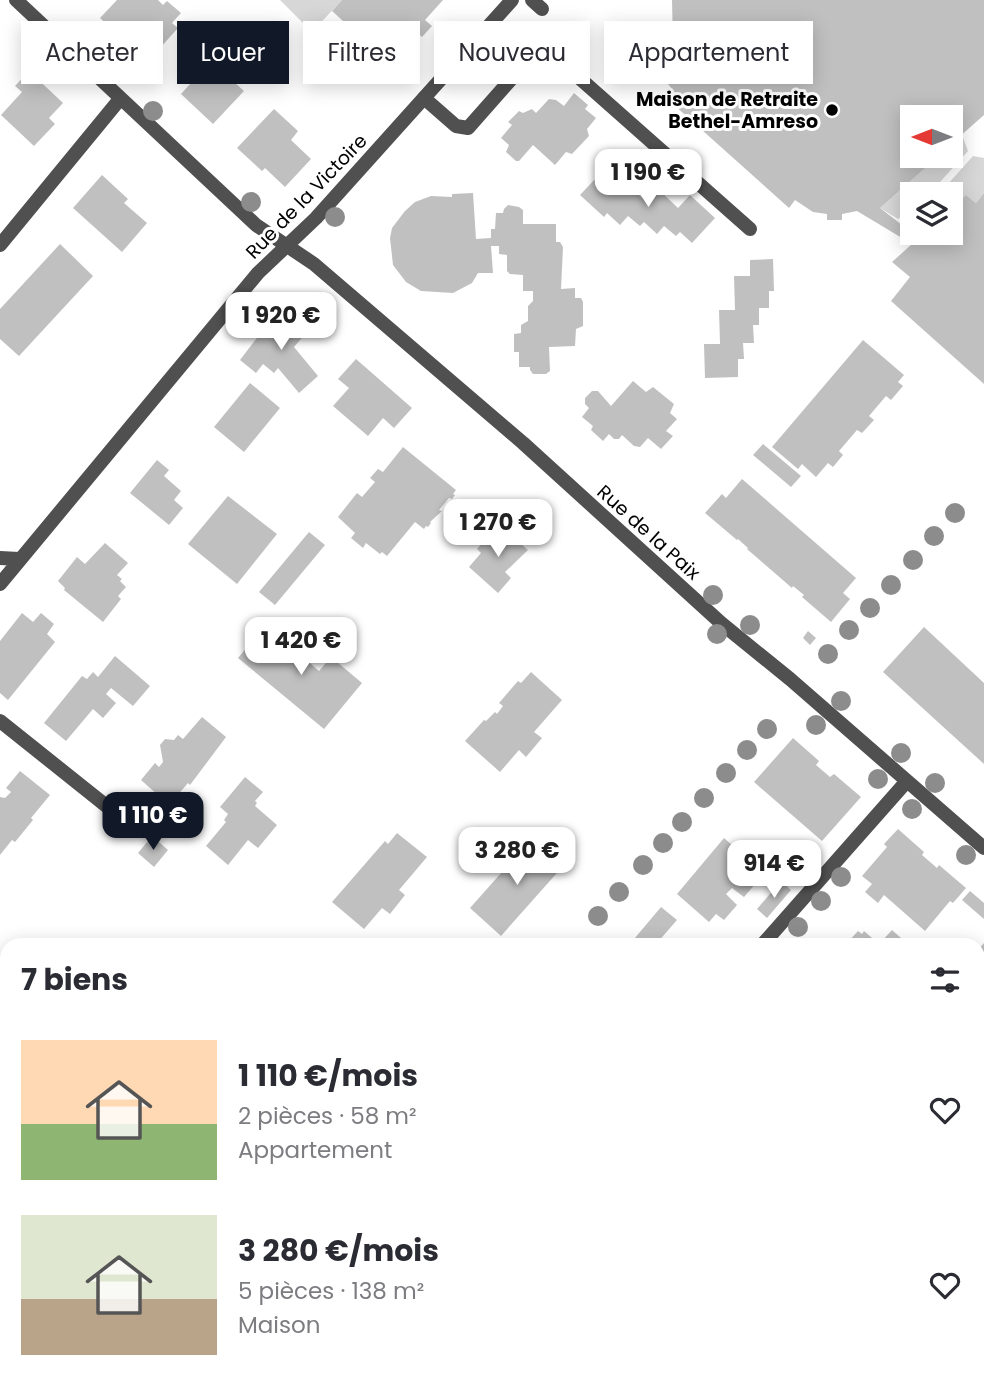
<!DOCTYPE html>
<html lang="fr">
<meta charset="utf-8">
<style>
body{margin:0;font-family:Poppins,sans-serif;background:#f7f7f7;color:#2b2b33;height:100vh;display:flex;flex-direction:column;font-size:26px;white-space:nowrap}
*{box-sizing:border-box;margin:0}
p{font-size:23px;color:#7c7c81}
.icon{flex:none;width:38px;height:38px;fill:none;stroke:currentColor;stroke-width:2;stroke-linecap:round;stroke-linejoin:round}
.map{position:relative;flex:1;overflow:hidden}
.drawer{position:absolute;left:0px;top:938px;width:985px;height:448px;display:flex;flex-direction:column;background:#fff;border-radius:21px 21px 0 0;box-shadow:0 4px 18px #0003}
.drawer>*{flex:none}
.top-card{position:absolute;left:21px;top:21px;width:943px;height:63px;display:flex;gap:14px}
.needle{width:46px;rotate:270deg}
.tools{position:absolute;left:900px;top:105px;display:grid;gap:14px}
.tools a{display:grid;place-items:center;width:63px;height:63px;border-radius:0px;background:#fff;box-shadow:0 4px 18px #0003;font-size:35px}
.price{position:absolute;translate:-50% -60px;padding:0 16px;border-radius:14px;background:#fff;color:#222;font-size:23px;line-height:46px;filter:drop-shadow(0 2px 4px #0008)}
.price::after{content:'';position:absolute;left:50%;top:42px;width:21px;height:16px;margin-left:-10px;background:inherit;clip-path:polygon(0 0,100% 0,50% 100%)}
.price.active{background:#111827;color:#fff}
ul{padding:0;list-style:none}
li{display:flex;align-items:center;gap:21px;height:175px;padding:0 21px}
li span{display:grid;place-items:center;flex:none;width:196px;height:140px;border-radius:0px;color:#555}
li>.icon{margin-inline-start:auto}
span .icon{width:84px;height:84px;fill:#fffc;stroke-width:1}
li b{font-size:30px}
h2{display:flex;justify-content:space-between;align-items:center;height:84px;padding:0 21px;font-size:30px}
.tag{padding:0 24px;border-radius:0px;background:#fff;box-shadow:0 4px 18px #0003;font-size:24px;line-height:63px}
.tag.active{background:#111827;color:#fff}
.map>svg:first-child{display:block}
.green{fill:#d7d7d7}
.building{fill:#c0c0c0}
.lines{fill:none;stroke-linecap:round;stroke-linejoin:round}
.lane{stroke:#505050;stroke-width:14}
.street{stroke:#505050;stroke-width:14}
.secondary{stroke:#1d1d1d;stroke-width:14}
.tree{fill:#8c8c8c}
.poi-dot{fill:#000;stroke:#fff;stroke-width:2.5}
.labels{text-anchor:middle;stroke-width:6;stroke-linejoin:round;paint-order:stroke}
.poi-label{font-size:19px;font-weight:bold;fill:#000;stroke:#fff;text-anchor:end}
.street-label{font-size:19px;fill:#000;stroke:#fff}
</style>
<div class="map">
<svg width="984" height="1386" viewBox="0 0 984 1386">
<rect width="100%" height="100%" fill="#fff"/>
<path class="green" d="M280 0H342L312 32Z
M962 135 968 151 931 192 929 194H912V208L898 219 880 208 939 156H950V145Z
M973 156 984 158V193L976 203 966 195 950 209V194H939Z"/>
<path class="building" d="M117 0H158L163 5 167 1 181 13 172 23 178 28 151 58 131 39 127 43 100 18Z
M342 0H443L425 20 432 26 422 37 415 31 387 61 332 11Z
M672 0H984V115L950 145V117H912V156H939L880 208 919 238 924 233H950V209L966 195 976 203 984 193V384L891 301 910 277 892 262 912 244 857 211 842 214V220H827V214L813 212 795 200 789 208 674 105 680 99 668 84 663 63 664 44H673Z
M211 61 244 91 213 124 181 94Z
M29 71 63 103 49 118 55 124 34 146 1 115 22 92 15 86Z
M574 93 588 105 585 109 596 118 587 129 589 136 572 154 566 152 555 165 533 145 519 161H516L506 152 509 145 501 138 512 125 508 122 519 111 523 113 532 109 536 113 549 99 556 100 564 106Z
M274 109 298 131 291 140 311 159 285 187 265 168 262 171 237 148Z
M102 175 128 199 124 203 147 223 122 252 73 208Z
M619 176 642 198 654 185 678 208 690 195 715 218 692 243 680 232 676 236 664 226 657 234 644 222 640 226 628 216 620 225 607 213 604 217 580 195 596 178 608 189Z
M473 193 476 239 491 238V229H495L496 213H503L504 209 508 205 519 207 523 210V224H556V242H560L563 247 561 289 575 288V298H581L583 302V326L576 329 575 346 549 347 550 371 546 374H533L530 370V367H519V352H514V334L521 333V325L528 321V306L533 301V291H523V275L510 274 507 271V255L499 254V246H491L493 273H478L472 283 453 293 421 291 406 282 393 265 390 238 392 228 405 211 415 202 431 196 452 197V194Z
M60 244 93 276 19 356 0 339V309Z
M773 259 774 291H769V308H759V325H753L754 343H743L744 359H738V377L705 378 704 344H720L719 310H735L734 276H750V260Z
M279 309 307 332 294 347 318 376 299 393 278 368 274 373 263 364 256 373 240 360Z
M863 340 904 375 898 382 903 386 891 400 886 396 869 416 874 420 862 433 857 430 839 451 843 455 833 467 828 463 816 477 802 464 798 469 772 447Z
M356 359 412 408 394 428 383 418 368 436 333 406 349 388 338 379Z
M633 381 646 392 653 387 674 404 670 413 677 419 666 431 673 436 661 449 648 438 640 447 634 446 622 435 619 439H614L609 434 603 441 591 430 593 426 582 417 589 408 585 404V398L592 391H598L611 406Z
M250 383 280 408 244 452 214 427Z
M763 444 801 476 791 487 753 455Z
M403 447 456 490 453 494 455 495 452 499 449 498 439 510 442 511 430 522 431 523 428 527 426 526 424 529 415 522 387 556 382 552 380 554 366 543 363 548 351 538 355 533 338 517 357 493 362 497 375 482 370 478 378 469 383 472Z
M157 460 169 470 164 476 181 491 174 500 183 508 169 525 130 493Z
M742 479 856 578 843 593 850 599 831 622 802 597 804 595 793 586 792 588 747 549 748 548 738 539 737 540 705 513 722 494 726 498Z
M228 496 277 534 237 584 188 544Z
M503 528 528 550 505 572 511 578 498 593 469 567 481 553 477 549 488 536 492 540Z
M309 532 325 545 275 605 259 592Z
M105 543 128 563 117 575 122 579 120 581 126 587 118 596 121 599 103 622 64 590 65 588 58 581 77 557 85 564Z
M22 613 33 622 41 613 54 624 47 634 55 642 8 700 0 693V641Z
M266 625 319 671 331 657 362 683 324 729 238 658Z
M924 627 984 683V764L883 672Z
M808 631 816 638 810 645 803 638Z
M115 656 150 686 133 706 111 688 106 694 116 703 103 718 93 709 66 741 44 723 82 676 87 679 93 672 98 677Z
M531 672 562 700 534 732 542 738 526 757 519 750 500 772 465 741 484 720 486 721 495 712 497 714 503 706 499 703 518 681 521 683Z
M202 717 226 737 190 785 188 783 169 805 141 780 155 763 159 767 163 762 160 745 165 739 174 740 178 735 183 739Z
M793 738 819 761 816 765 830 777 834 774 861 797 822 841 754 782Z
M20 771 50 795 31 818 33 820 15 842 12 840 0 855V797L5 798 11 792 6 788Z
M245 777 263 792 255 801 257 803 255 806 277 825 258 848 248 840 228 865 206 846 226 822 224 820 228 814 220 807Z
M898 829 924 852 922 855 937 868 939 865 966 888 953 903 950 901 925 931 884 895 878 903 865 892 872 884 862 876 887 847 884 844Z
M397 833 427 857 399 890 405 895 390 914 382 908 364 929 332 902 385 841 388 844Z
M152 836 168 850 154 867 138 853Z
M533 837 564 865 501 936 470 908Z
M724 838 757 867 750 875 757 882 744 897 732 888 726 894 737 905 724 920 716 914 709 922 677 894Z
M781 881 791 890 767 918 757 909Z
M970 891 984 903V919L962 900Z
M661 907 677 920 657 943 660 945H629Z
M892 930 909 945H845L858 931 862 934 864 931 879 944Z
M984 943V988L980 992 978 990V950Z
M978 1029 984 1035V1039L978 1046Z
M7 1058V1091L0 1085V1066Z
M984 1192V1232L978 1227V1198Z
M7 1278V1304L0 1298V1286Z
M106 1379H149L152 1384 151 1386H105L109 1381Z
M628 1379H683L691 1386H622Z
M802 1379H868L876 1386H802L799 1383Z"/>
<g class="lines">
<path class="lane" d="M532 0 542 9
M424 98 456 126 468 128 537 50 550 52 750 229
M0 721 129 824"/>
<path class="street" d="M16 0 256 225 314 264 523 443 721 623 790 679 984 848
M0 245 120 99
M0 558 19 559
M0 584 258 273 316 218 512 0
M762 945 907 781
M978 1128 984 1121
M978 1245 984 1251
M0 1332 7 1338
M59 1379 68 1386"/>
<path class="secondary" d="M0 1172 7 1177
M257 1379 264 1386"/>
</g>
<g class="tree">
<circle cx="494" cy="44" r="10"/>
<circle cx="153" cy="111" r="10"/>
<circle cx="251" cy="202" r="10"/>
<circle cx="335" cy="217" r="10"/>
<circle cx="955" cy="513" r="10"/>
<circle cx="934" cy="536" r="10"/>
<circle cx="913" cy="560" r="10"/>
<circle cx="891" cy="585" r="10"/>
<circle cx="713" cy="595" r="10"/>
<circle cx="870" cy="608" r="10"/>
<circle cx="750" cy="625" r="10"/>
<circle cx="849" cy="630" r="10"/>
<circle cx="717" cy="634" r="10"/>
<circle cx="828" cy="654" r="10"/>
<circle cx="841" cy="701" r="10"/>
<circle cx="816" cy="725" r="10"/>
<circle cx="767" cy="729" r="10"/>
<circle cx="747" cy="750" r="10"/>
<circle cx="901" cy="753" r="10"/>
<circle cx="726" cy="773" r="10"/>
<circle cx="878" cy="779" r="10"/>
<circle cx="935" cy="783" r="10"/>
<circle cx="704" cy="798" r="10"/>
<circle cx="912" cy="809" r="10"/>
<circle cx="682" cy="822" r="10"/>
<circle cx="663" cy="843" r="10"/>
<circle cx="966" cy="855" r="10"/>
<circle cx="643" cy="865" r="10"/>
<circle cx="841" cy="877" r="10"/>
<circle cx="619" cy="892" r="10"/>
<circle cx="821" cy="901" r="10"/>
<circle cx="598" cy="916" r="10"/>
<circle cx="798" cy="927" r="10"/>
</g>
<circle class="poi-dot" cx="832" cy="110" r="7"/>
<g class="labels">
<g class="poi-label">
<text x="818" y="106">Maison de Retraite<tspan x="818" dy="22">Bethel-Amreso</tspan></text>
</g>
<g class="street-label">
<text transform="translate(306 196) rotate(-46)" y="7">Rue de la Victoire</text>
<text transform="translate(649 532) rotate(42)" y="7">Rue de la Paix</text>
</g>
</g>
</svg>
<div class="tools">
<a><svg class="needle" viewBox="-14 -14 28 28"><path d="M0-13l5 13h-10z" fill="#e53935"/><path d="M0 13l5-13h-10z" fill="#7c7c81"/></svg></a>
<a><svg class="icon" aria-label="layers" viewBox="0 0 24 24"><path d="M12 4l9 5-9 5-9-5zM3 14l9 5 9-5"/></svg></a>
</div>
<b class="price" style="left:648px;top:209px">1 190 €</b>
<b class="price" style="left:281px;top:352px">1 920 €</b>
<b class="price" style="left:498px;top:559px">1 270 €</b>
<b class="price" style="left:301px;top:677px">1 420 €</b>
<b class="price active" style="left:153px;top:852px">1 110 €</b>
<b class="price" style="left:517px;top:887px">3 280 €</b>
<b class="price" style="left:774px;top:900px">914 €</b>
<div class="top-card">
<a class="tag">Acheter</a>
<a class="tag active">Louer</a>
<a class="tag">Filtres</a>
<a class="tag">Nouveau</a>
<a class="tag">Appartement</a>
</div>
<section class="drawer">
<h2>7 biens<svg class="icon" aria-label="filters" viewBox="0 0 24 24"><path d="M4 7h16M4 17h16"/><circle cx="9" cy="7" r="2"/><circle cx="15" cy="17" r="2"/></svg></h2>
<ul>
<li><span style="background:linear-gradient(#ffd9b3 60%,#8fb573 0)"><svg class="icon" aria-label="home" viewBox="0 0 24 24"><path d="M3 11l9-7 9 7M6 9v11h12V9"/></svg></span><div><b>1 110 €/mois</b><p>2 pièces · 58 m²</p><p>Appartement</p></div><svg class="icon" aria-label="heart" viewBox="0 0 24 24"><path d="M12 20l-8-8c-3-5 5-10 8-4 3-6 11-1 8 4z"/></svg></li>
<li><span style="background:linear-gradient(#dfe7d0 60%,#b9a48a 0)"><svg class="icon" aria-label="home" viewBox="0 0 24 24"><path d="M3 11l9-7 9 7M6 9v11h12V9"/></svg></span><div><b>3 280 €/mois</b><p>5 pièces · 138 m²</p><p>Maison</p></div><svg class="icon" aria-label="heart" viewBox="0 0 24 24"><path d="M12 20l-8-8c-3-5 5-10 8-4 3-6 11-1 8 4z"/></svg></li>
</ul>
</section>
</div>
